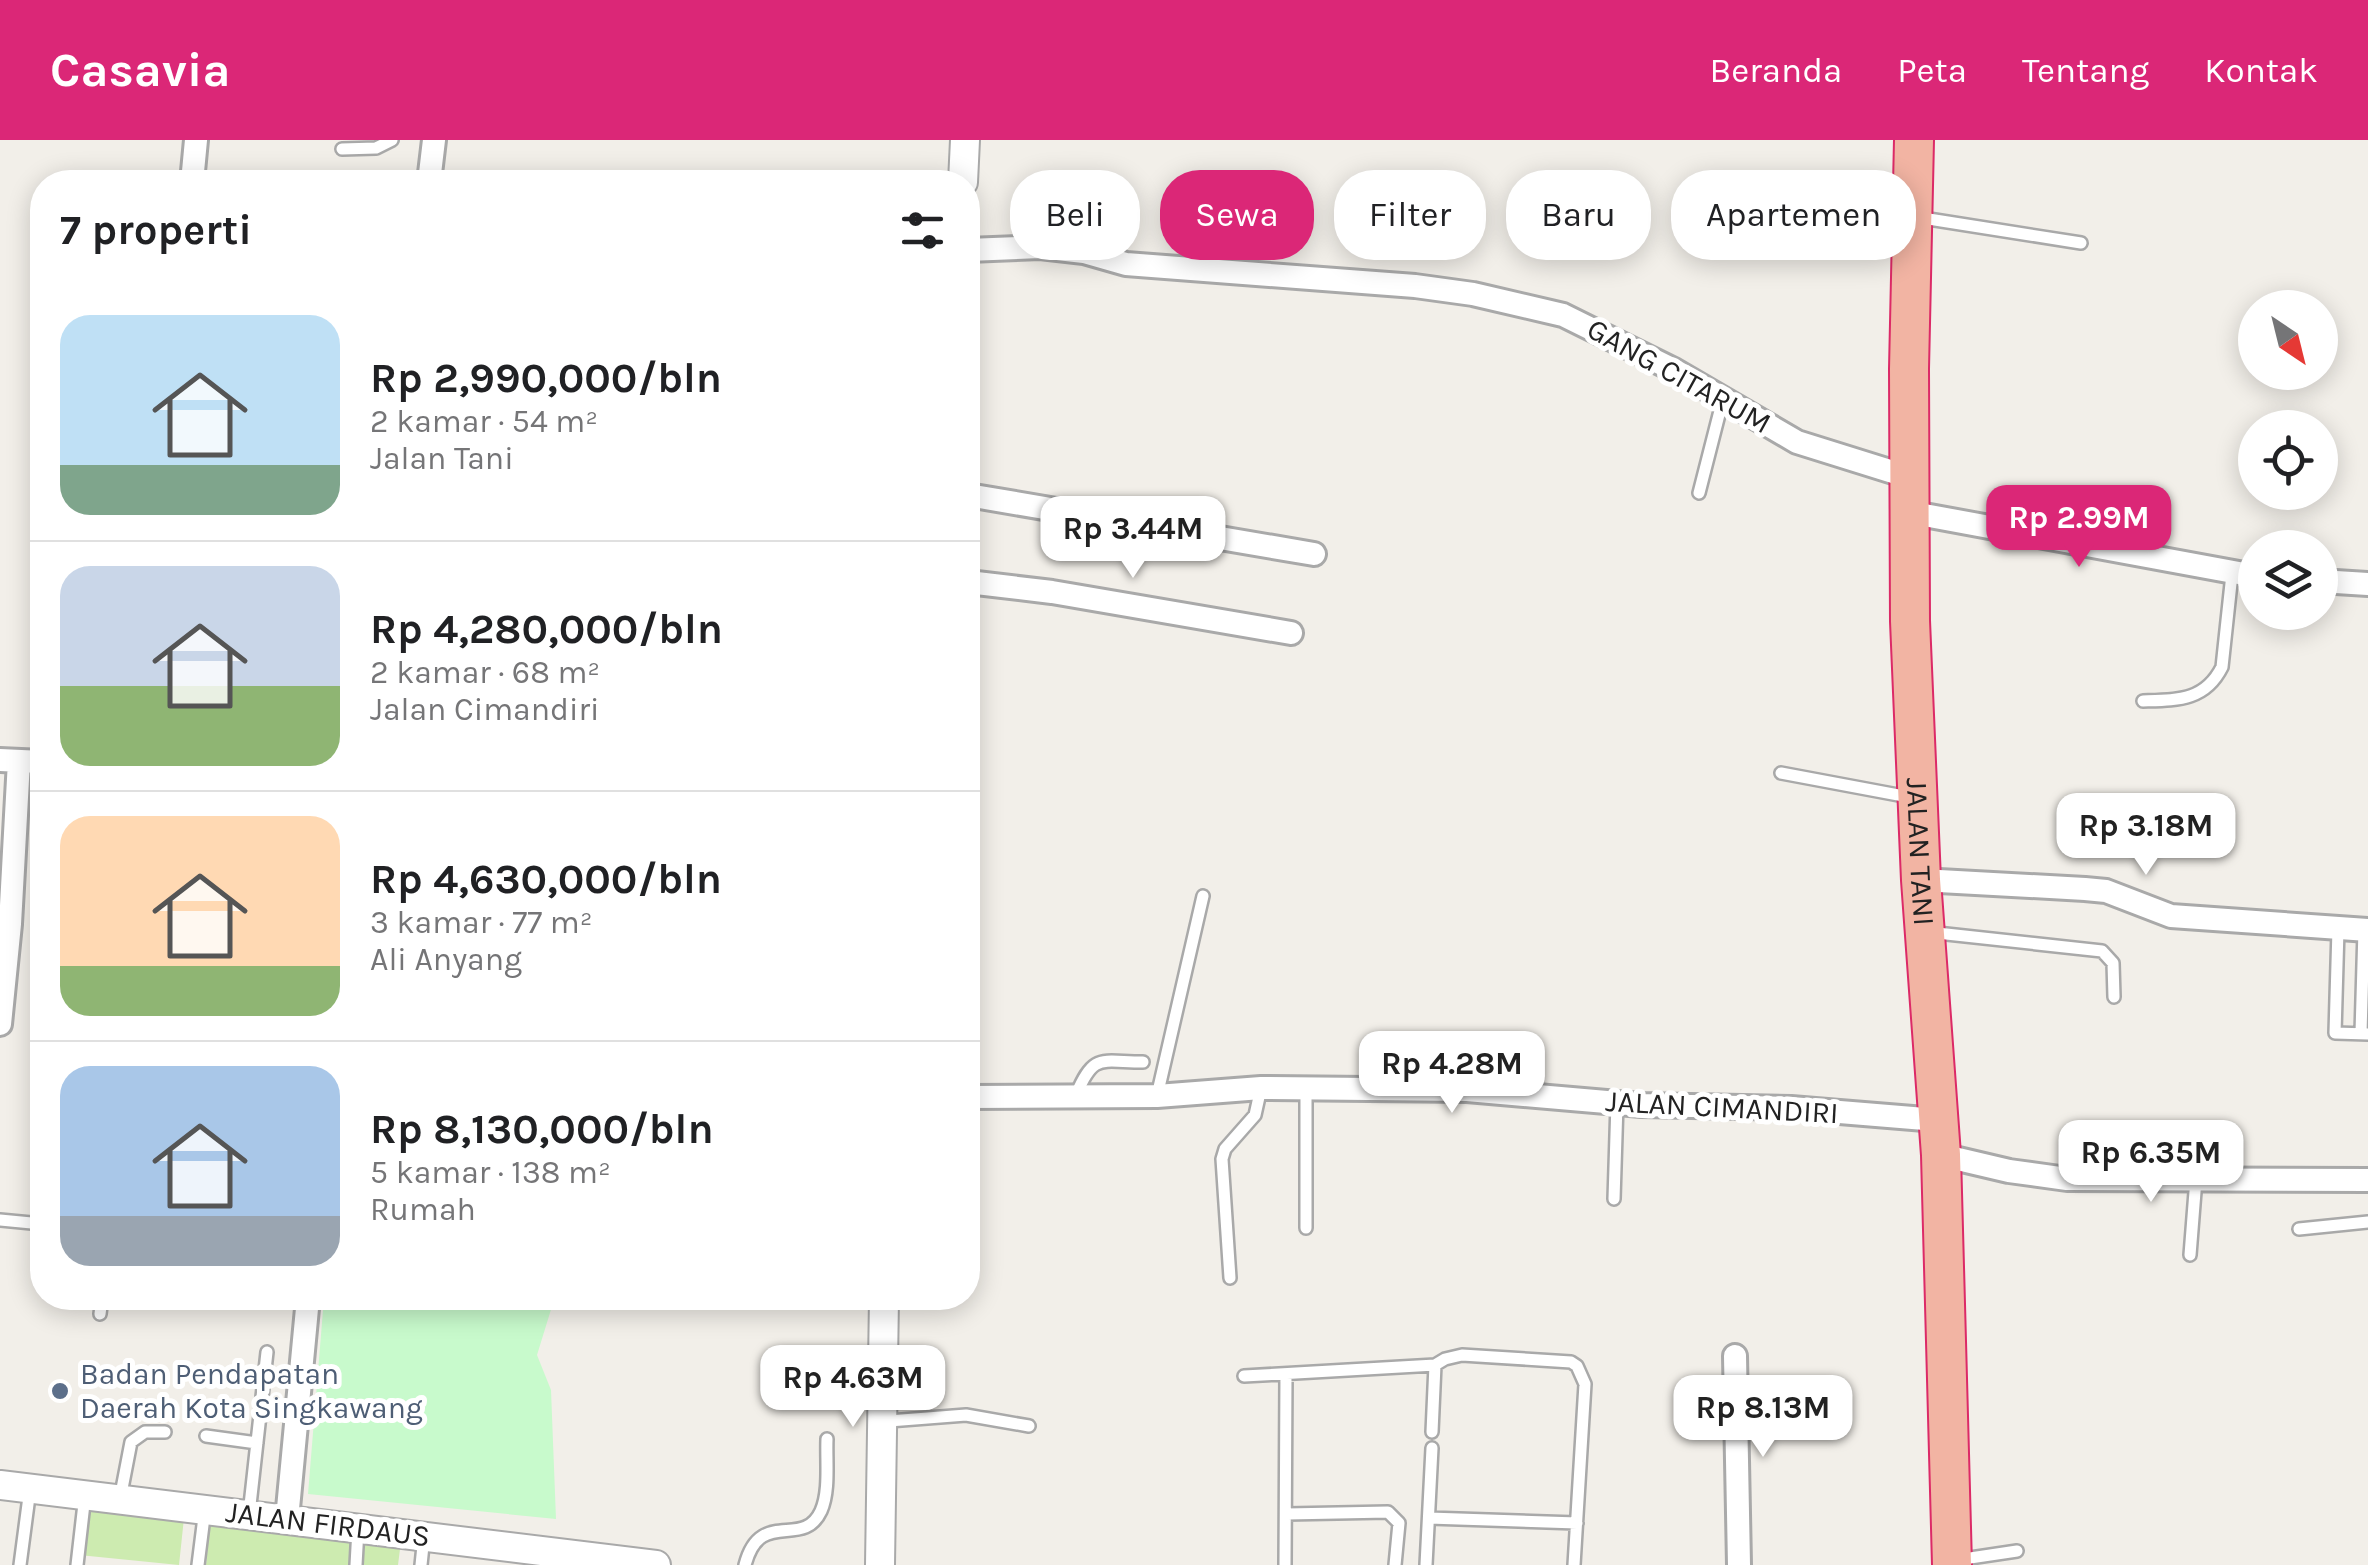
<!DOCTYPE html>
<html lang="id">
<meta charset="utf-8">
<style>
body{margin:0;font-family:Karla,sans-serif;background:#f2f2f2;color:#202124;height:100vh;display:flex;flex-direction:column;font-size:38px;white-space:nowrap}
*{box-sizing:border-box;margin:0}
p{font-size:32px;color:#757577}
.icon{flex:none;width:55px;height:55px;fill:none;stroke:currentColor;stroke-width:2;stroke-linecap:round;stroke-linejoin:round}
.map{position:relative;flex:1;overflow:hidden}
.side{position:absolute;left:30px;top:30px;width:950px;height:1140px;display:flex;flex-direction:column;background:#fff;border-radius:40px;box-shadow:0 5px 25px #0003}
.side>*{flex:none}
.guide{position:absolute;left:1010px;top:30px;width:950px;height:90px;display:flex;gap:20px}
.needle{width:65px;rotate:145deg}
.tools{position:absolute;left:2238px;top:150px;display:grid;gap:20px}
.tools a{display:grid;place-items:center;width:100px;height:100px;border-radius:50%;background:#fff;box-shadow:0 5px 25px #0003;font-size:50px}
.price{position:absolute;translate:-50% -85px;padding:0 22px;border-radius:20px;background:#fff;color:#222;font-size:32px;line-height:65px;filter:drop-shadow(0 2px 5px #0008)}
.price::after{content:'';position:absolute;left:50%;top:60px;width:30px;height:22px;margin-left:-15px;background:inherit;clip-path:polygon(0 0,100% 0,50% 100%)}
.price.selected{background:#db2777;color:#fff}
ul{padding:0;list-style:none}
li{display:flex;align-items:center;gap:30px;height:250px;padding:0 30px}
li+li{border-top:2px solid #e0e0e0}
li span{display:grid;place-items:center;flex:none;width:280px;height:200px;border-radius:30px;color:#555}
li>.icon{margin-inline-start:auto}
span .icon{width:120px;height:120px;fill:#fffc;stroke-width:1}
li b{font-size:42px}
h2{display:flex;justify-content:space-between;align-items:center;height:120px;padding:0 30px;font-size:42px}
.tag{padding:0 35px;border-radius:40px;background:#fff;box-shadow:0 5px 25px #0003;font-size:35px;line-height:90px}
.tag.selected{background:#db2777;color:#fff}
header{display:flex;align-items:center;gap:60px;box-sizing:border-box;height:140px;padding:0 50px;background:#db2777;color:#fff}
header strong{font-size:48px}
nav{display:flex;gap:55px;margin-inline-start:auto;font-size:35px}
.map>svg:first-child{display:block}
.grass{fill:#cdebb0}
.park{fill:#c8facc}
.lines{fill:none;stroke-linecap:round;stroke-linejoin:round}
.service-casing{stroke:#a9a9a9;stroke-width:16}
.minor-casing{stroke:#a9a9a9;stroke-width:28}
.tertiary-casing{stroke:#a9a9a9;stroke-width:32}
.trunk-casing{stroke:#dc2a67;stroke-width:42}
.service{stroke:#fff;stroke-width:11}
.minor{stroke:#fff;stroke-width:22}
.tertiary{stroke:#fff;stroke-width:28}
.trunk{stroke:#f2b4a3;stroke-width:38}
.service-dot{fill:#5c6f8a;stroke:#fff;stroke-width:4}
.labels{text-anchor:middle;stroke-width:10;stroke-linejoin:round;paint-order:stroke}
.street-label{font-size:30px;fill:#222;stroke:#fff}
.service-label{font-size:30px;fill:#4e5e75;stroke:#fff;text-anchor:start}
</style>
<header>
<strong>Casavia</strong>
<nav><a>Beranda</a><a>Peta</a><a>Tentang</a><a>Kontak</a></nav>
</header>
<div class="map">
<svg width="2368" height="1425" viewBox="0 0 2368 1425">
<rect width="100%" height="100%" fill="#f2efe9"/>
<path class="grass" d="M88 1365 184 1378 179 1425 79 1415Z
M210 1384 400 1409 398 1425H206Z"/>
<path class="park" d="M324 1158H598L553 1163 537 1215 551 1250 556 1379 308 1354Z"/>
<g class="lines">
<g class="service-casing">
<path id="service" d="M342 9 376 8 392 0
M1916 77 2081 103
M1699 353 1723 259
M2143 561C2177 560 2205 561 2222 527L2232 434
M1781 633 1909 657
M2338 789 2335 893 2368 894
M1928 792 2102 811 2113 823 2114 857
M2361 893 2364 790
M1306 948V1088
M1076 955C1094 912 1101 922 1143 922
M1157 956 1203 756
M1614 1059 1617 963
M0 1080 42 1084
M2299 1089 2368 1082
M2190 1115 2196 1039
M1230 1138 1222 1019 1225 1009 1255 975 1261 948
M100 1174 102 1158
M1244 1236 1435 1225 1445 1219 1462 1215 1571 1222 1577 1226 1585 1244 1574 1425
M884 1287 889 1281 966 1275 1029 1286
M1432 1292 1435 1225
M206 1296 257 1303
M120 1359 131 1302 145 1292H165
M249 1374 267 1212
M1287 1374 1388 1372 1399 1383 1395 1425
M1429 1378 1577 1383
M1957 1420 2017 1411
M20 1425 30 1349
M77 1425 85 1355
M198 1425 205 1369
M356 1425 358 1389
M421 1425 424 1396
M745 1425C760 1367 803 1410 821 1371 830 1351 826 1321 827 1299
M1285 1425 1286 1234
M1426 1425 1432 1308"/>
</g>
<g class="minor-casing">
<path id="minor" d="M192 42 196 0
M429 42 434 0
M968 110 1040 107 1084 112 1126 124 1415 146 1473 154 1563 175 1674 230 1797 302 1909 337
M968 355 1314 414
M1908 372 2255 436
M2320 441 2368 444
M968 442 1052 452 1291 493
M0 620 42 622
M1921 740 2085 749 2106 751 2171 776 2368 790
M0 884 10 784 19 621
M968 957 1157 956 1261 948 1467 950 1641 965 1791 968 1937 980
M1941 1015 2009 1031 2067 1039 2368 1040
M1735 1216 1739 1425
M287 1379 308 1158"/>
</g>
<g class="tertiary-casing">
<path id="tertiary" d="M963 42 965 0
M0 1345 656 1425
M880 1425 884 1158"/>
</g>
<g class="trunk-casing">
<g id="trunk">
<path id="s1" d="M1914 0 1909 229 1910 481 1921 740 1941 1015 1952 1425"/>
</g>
</g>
<use href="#service" class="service"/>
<use href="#minor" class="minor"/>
<use href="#tertiary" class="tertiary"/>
<use href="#trunk" class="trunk"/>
</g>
<circle class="service-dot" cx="60" cy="1251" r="10"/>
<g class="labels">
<g class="street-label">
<text transform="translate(1679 236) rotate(29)" y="10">GANG CITARUM</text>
<text dy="10" stroke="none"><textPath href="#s1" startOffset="712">JALAN TANI</textPath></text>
<text transform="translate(1722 967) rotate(3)" y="10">JALAN CIMANDIRI</text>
<text transform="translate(328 1384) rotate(7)" y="10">JALAN FIRDAUS</text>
</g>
<g class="service-label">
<text x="80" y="1244">Badan Pendapatan<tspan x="80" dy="34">Daerah Kota Singkawang</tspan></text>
</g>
</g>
</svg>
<div class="tools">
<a><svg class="needle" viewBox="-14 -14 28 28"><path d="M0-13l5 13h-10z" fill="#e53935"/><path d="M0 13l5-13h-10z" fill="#757577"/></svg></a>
<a><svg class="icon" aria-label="locate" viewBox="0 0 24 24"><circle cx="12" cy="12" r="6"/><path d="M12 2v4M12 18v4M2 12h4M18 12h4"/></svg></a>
<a><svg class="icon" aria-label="layers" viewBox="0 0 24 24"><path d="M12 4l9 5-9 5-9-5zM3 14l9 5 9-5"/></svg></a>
</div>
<b class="price selected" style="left:2079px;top:430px">Rp 2.99M</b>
<b class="price" style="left:1133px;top:441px">Rp 3.44M</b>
<b class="price" style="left:2146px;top:738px">Rp 3.18M</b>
<b class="price" style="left:1452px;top:976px">Rp 4.28M</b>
<b class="price" style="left:2151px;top:1065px">Rp 6.35M</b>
<b class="price" style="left:853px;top:1290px">Rp 4.63M</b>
<b class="price" style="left:1763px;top:1320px">Rp 8.13M</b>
<div class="guide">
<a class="tag">Beli</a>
<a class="tag selected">Sewa</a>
<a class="tag">Filter</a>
<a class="tag">Baru</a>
<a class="tag">Apartemen</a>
</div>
<section class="side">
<h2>7 properti<svg class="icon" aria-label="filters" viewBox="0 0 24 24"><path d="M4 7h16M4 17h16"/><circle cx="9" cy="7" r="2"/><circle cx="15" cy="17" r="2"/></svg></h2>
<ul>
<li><span style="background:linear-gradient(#bfe0f5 75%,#7fa58c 0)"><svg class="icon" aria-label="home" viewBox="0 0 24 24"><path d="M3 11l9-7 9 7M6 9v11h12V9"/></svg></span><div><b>Rp 2,990,000/bln</b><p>2 kamar · 54 m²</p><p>Jalan Tani</p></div></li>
<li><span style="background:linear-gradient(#c9d6e8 60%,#8fb573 0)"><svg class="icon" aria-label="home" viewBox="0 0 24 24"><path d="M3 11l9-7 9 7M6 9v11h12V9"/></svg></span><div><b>Rp 4,280,000/bln</b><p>2 kamar · 68 m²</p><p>Jalan Cimandiri</p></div></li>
<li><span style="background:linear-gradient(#ffd9b3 75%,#8fb573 0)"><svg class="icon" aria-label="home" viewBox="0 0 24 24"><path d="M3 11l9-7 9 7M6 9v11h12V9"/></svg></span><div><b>Rp 4,630,000/bln</b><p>3 kamar · 77 m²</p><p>Ali Anyang</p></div></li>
<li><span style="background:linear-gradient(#a9c7e8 75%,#9aa5b1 0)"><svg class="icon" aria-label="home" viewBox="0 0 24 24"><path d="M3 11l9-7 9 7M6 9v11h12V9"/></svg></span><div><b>Rp 8,130,000/bln</b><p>5 kamar · 138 m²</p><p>Rumah</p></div></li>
</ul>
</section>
</div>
